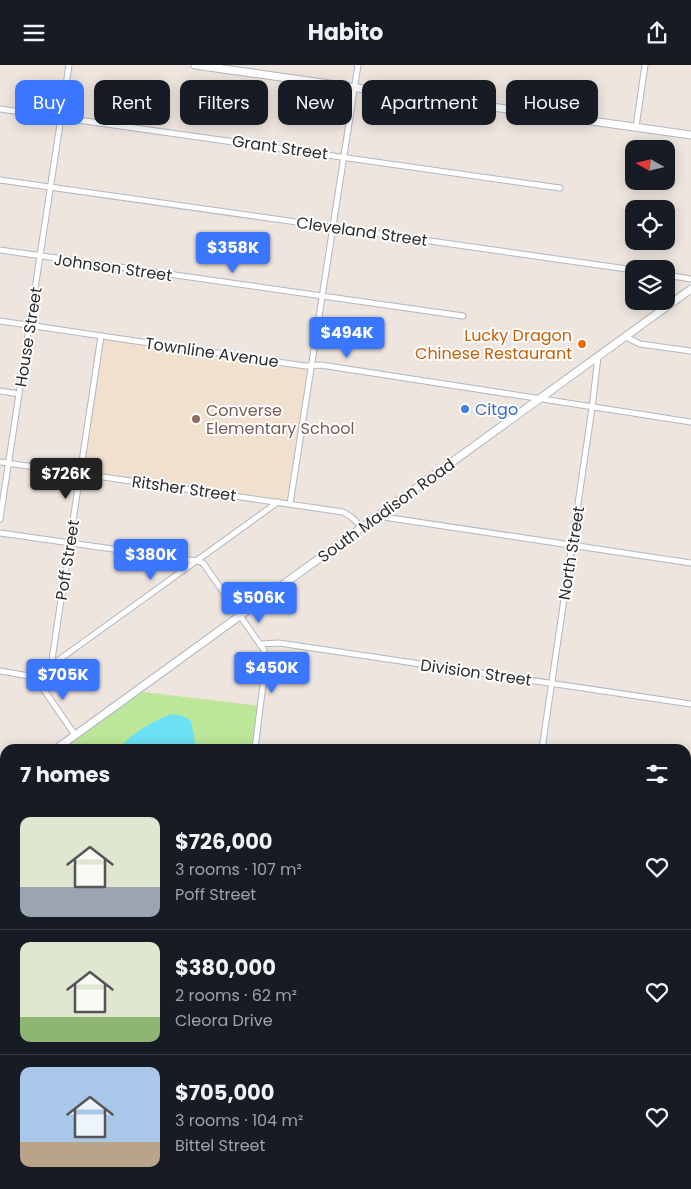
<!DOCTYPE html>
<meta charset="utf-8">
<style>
body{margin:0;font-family:Poppins,sans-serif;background:#242831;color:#f1f3f6;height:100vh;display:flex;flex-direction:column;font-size:19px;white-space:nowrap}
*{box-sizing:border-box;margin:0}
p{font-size:16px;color:#9ea1a6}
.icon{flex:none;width:28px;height:28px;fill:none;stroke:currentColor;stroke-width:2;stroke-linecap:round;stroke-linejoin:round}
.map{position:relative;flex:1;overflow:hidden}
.sheet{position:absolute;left:0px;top:679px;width:691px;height:446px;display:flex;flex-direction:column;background:#171b24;border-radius:15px 15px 0 0;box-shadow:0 2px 12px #0003}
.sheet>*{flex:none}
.banner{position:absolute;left:15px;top:15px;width:661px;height:45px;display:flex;gap:10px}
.needle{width:32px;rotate:278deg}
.fabs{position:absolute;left:625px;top:75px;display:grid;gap:10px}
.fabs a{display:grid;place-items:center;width:50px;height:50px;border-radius:10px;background:#171b24;box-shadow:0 2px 12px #0003;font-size:25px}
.price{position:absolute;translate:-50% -42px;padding:0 11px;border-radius:5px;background:#3a76ff;color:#fff;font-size:16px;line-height:32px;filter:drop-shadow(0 1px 2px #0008)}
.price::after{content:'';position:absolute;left:50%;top:30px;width:15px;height:11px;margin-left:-8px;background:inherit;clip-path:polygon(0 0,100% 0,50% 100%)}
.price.current{background:#222;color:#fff}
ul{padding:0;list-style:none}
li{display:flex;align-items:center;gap:15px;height:125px;padding:0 20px}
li+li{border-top:1px solid #363941}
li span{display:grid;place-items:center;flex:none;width:140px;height:100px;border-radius:10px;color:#555}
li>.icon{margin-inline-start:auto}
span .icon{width:60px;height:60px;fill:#fffc;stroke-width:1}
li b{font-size:21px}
h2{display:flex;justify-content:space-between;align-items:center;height:60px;padding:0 20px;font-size:21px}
.tag{padding:0 18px;border-radius:10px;background:#171b24;box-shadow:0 2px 12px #0003;font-size:18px;line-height:45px}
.tag.current{background:#3a76ff;color:#fff}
header{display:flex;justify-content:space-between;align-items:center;height:65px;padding:0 20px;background:#171b24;font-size:22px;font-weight:700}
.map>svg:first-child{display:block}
.education{fill:#f0e0cd}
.green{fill:#bce798}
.water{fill:#6ce1f4}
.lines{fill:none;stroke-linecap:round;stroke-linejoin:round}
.street-casing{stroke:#b2b6c0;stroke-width:7}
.secondary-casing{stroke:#b2b6c0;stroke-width:9}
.street{stroke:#fff;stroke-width:5}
.secondary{stroke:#fff;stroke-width:7}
.food-dot{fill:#e8710a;stroke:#fff;stroke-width:2}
.shop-dot{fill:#3f7fe0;stroke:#fff;stroke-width:2}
.education-dot{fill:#8d6e63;stroke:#fff;stroke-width:2}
.labels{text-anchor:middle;stroke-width:4;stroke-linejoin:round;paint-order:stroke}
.street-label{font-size:16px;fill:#2c2c2c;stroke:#fff}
.food-label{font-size:16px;fill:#c56008;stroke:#fff;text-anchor:end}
.shop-label{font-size:16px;fill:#366cbe;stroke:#fff;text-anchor:start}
.education-label{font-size:16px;fill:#785e54;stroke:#fff;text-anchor:start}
</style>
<header><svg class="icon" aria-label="menu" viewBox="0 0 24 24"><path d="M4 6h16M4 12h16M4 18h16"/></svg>Habito<svg class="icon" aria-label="share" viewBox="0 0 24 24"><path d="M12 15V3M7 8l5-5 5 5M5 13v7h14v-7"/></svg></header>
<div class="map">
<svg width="691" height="1124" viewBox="0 0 691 1124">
<rect width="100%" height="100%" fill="#eee5de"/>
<path class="education" d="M101 271 312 301 290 439 80 408Z
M0 825 5 826V962L0 961Z"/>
<path class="green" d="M135 626 260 641 255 684H56Z
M0 756 5 757V822L0 821Z"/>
<path class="water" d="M172 649 183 651 191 656 196 684H118C132 668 152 656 172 649Z
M0 772 5 773V797L0 794Z"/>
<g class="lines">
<g class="street-casing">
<path id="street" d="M0 44 560 123
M636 62 645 0
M0 115 634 205
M0 185 463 251
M666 210 691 214
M0 256 305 301 321 300 691 357
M626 272 640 279 691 286
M0 326 19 329
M0 397 343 447 350 451 362 462
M290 439 358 0
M377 451 691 498
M0 454 69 0
M0 468 197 496 203 498 264 585 266 595 255 684
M261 579 279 578 691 639
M51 601 101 271
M0 606 35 612 75 670
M35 612 278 437
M542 684 592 343 598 292
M686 780 691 781"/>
</g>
<g class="secondary-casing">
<path id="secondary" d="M195 0 691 70
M56 684 691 224
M0 724 5 721
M0 821 5 822
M686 921 691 922"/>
</g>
<use href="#street" class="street"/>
<use href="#secondary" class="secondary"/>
</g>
<circle class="food-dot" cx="582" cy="279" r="5"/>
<circle class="shop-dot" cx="465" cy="344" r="5"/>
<circle class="education-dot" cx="196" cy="354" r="5"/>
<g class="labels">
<g class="street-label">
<text transform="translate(280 82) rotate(8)" y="6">Grant Street</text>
<text transform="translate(362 166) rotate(8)" y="6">Cleveland Street</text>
<text transform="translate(113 202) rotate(8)" y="6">Johnson Street</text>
<text transform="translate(28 272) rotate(-81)" y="6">House Street</text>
<text transform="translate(212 287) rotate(8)" y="6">Townline Avenue</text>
<text transform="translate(184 423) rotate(8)" y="6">Ritsher Street</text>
<text transform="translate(386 445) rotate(-36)" y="6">South Madison Road</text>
<text transform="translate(571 488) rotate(-81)" y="6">North Street</text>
<text transform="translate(67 495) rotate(-81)" y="6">Poff Street</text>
<text transform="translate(476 607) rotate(8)" y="6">Division Street</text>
</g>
<g class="food-label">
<text x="572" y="276">Lucky Dragon<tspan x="572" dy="18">Chinese Restaurant</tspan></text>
</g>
<g class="shop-label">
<text x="475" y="350">Citgo</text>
</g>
<g class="education-label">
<text x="206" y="351">Converse<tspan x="206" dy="18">Elementary School</tspan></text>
</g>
</g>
</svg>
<div class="fabs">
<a><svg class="needle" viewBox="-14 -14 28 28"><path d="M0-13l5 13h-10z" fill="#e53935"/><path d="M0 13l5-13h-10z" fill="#9ea1a6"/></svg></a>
<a><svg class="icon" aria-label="locate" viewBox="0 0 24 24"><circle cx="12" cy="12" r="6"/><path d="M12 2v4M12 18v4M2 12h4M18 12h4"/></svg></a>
<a><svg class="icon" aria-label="layers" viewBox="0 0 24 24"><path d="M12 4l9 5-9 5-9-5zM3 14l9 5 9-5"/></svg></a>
</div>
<b class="price" style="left:233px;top:209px">$358K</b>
<b class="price" style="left:347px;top:294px">$494K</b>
<b class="price current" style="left:66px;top:435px">$726K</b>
<b class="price" style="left:151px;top:516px">$380K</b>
<b class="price" style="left:259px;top:559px">$506K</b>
<b class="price" style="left:272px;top:629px">$450K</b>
<b class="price" style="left:63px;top:636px">$705K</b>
<div class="banner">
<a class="tag current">Buy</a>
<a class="tag">Rent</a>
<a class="tag">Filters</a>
<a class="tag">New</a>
<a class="tag">Apartment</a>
<a class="tag">House</a>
</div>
<section class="sheet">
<h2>7 homes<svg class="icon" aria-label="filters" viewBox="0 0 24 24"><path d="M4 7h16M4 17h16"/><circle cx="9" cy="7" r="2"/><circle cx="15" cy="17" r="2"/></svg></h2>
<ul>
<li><span style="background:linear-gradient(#dfe7d0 70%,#9aa5b1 0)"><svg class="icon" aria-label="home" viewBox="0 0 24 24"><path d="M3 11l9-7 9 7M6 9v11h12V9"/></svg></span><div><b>$726,000</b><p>3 rooms · 107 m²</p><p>Poff Street</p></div><svg class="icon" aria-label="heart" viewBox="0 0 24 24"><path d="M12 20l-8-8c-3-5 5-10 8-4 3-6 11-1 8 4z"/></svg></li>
<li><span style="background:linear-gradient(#dfe7d0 75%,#8fb573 0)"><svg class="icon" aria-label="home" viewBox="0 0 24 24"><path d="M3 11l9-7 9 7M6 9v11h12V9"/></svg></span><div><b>$380,000</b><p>2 rooms · 62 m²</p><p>Cleora Drive</p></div><svg class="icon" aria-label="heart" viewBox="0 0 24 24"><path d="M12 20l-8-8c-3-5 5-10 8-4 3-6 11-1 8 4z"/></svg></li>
<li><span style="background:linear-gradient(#a9c7e8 75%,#b9a48a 0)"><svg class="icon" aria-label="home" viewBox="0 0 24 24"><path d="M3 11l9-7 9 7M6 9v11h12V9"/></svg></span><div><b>$705,000</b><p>3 rooms · 104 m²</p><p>Bittel Street</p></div><svg class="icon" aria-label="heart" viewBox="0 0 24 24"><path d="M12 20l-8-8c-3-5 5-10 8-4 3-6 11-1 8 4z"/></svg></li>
</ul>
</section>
</div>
